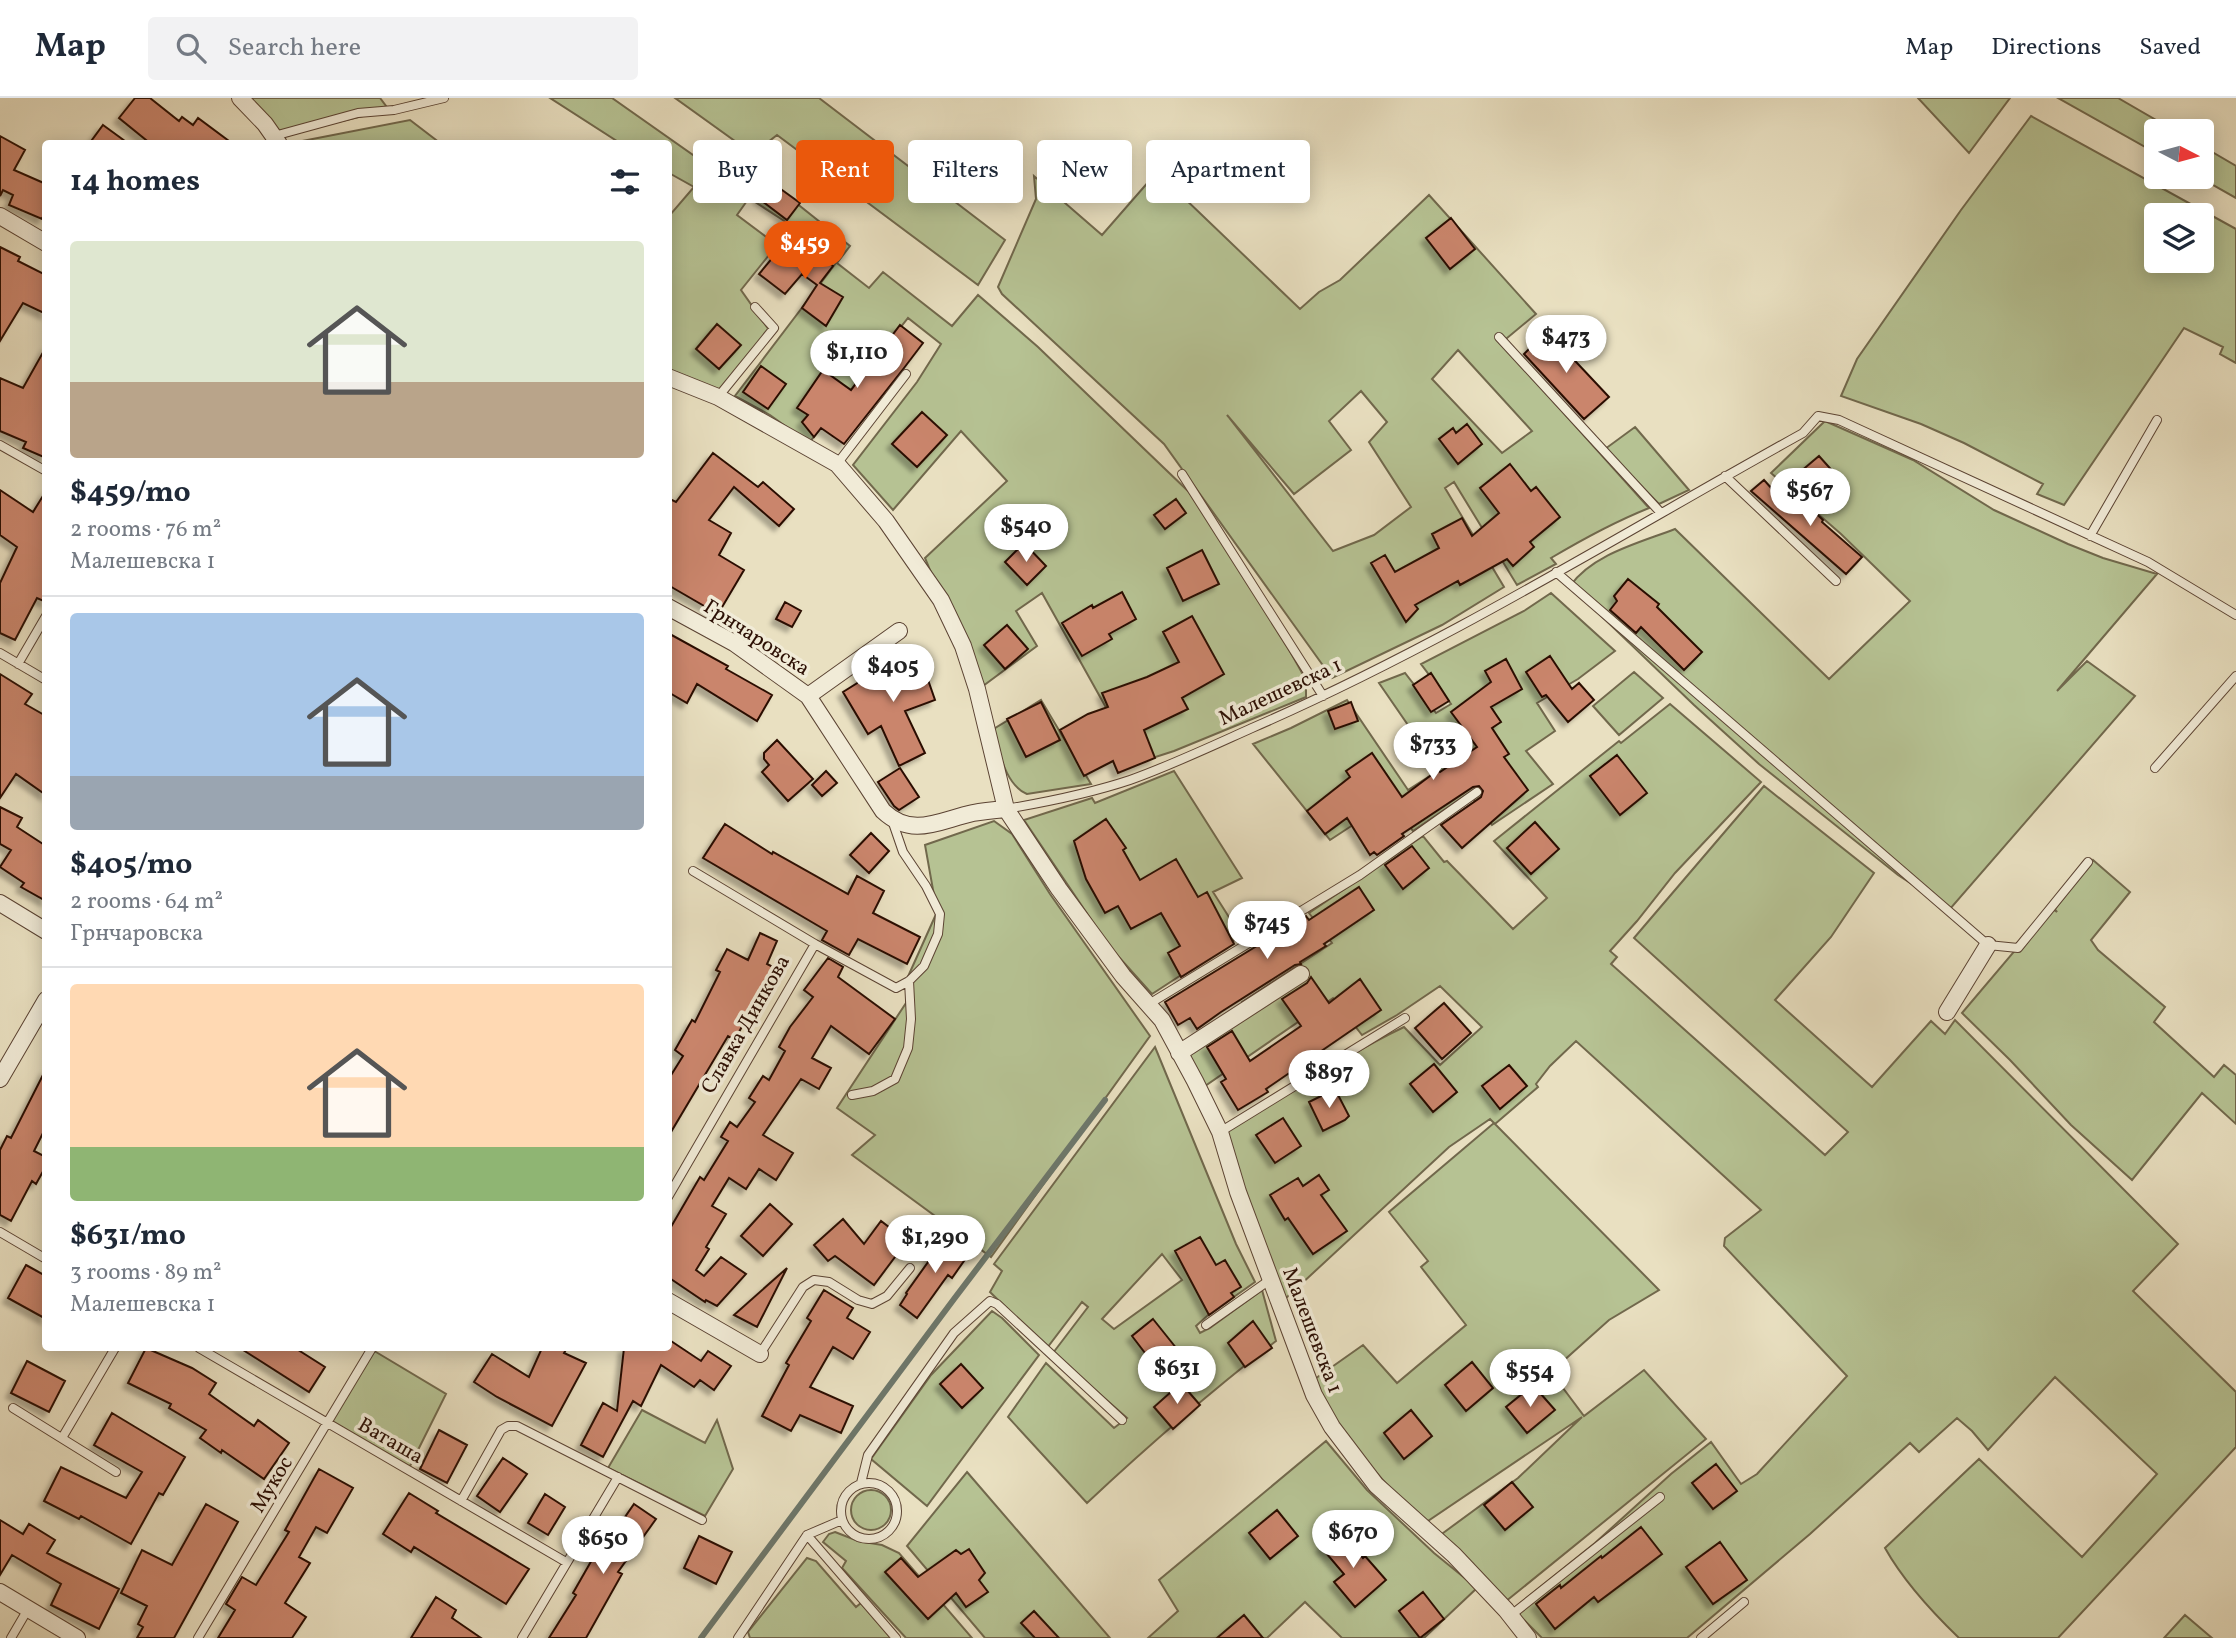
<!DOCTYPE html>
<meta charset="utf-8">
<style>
body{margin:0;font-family:Vollkorn,serif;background:#f2f2f3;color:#1f2937;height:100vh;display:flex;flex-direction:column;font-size:26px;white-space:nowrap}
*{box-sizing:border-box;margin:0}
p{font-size:23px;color:#747a83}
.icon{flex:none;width:38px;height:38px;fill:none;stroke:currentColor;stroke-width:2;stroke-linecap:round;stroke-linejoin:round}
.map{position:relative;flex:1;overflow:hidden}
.panel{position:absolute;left:42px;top:42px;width:630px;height:1211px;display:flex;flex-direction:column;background:#fff;border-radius:7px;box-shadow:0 4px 18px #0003}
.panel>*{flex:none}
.guide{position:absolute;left:693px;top:42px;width:665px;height:63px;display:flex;gap:14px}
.needle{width:46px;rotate:96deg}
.fabs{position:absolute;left:2144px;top:21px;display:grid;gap:14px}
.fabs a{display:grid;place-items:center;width:70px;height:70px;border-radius:7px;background:#fff;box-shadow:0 4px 18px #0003;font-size:35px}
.price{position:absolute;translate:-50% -60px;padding:0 16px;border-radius:24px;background:#fff;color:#222;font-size:23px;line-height:46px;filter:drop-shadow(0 2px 4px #0008)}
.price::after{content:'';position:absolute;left:50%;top:42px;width:21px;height:16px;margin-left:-10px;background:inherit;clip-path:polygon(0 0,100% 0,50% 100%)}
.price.on{background:#ea580c;color:#fff}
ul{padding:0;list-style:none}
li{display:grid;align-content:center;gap:14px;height:371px;padding:0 28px}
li+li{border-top:2px solid #e0e1e3}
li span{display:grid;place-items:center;height:217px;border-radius:7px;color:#555}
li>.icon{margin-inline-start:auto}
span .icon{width:126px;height:126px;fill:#fffc;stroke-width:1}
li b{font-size:30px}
h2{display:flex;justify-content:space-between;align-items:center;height:84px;padding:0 28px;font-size:30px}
.pill{padding:0 24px;border-radius:7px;background:#fff;box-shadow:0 4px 18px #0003;font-size:24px;line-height:63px}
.pill.on{background:#ea580c;color:#fff}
header{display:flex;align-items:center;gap:42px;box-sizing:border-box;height:98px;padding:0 35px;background:#fff;border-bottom:2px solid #e0e1e3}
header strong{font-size:33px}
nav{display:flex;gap:38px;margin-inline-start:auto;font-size:24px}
.search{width:490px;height:63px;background:#f2f2f3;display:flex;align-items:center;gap:18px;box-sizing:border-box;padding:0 24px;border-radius:7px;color:#747a83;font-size:26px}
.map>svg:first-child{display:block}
.green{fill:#b6c293;stroke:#71684c;stroke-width:2;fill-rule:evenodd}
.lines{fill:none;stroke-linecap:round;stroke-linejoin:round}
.stream{stroke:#6d776b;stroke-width:6}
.building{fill:#ca856c;stroke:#2c0f04;stroke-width:2;filter:url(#shadow)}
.lane-casing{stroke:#5b4333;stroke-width:10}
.street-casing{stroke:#5b4333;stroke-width:18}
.lane{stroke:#f1ebd7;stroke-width:8}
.street{stroke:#f1ebd7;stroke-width:16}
.labels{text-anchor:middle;stroke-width:7;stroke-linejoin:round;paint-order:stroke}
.street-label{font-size:21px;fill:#2c0f04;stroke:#f1ebd7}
</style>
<header>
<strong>Map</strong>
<div class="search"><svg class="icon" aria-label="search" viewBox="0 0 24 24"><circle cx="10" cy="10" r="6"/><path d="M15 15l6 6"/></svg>Search here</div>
<nav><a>Map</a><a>Directions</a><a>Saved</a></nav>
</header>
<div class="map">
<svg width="2236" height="1540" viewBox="0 0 2236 1540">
<defs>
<filter id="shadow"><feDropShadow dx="-5" dy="5" stdDeviation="2" flood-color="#0004"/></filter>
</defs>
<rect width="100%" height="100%" fill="#e9e0c1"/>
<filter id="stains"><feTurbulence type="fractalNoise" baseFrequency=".00286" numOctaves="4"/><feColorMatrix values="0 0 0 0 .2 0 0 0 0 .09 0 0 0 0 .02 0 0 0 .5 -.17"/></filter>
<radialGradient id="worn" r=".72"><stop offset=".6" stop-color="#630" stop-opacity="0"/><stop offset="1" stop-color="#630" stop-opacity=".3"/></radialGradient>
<path class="green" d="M254 0H380L389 12 279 38 250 2Z
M550 0H612L723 78 746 65 850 148 837 165 869 190 883 174 952 228 978 197 1038 249 1189 394 1263 505 1306 582V599L1174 653 1137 665 1042 495 1016 513 1037 548 979 591 925 460 1007 383 961 333 893 412 853 367 917 284 941 246 908 220 809 345 770 317 735 298 836 165 792 128 749 100 737 117 777 147 741 192 769 232 722 295 669 275V118L694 89 669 75 668 46 620 45Z
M675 0H819L1005 142 978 187 777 37 753 56Z
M1918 0H2010L1969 55Z
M2058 0H2118L2175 33H2156V55Z
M2031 18 2236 131V265L2220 256 2223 249 2184 230 2064 407 2037 396 2043 386 1964 345 1921 326 1841 298 1857 261 1961 112ZM2156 117H2202V163H2156Z
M410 22 440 45H292Z
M2202 48 2236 68V100L2199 79H2202Z
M1157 74 1300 211 1319 194 1340 182 1429 97 1536 216 1501 245 1649 410C1614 424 1583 441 1551 460L1556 466 1517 487 1454 384 1445 390 1504 489 1442 527 1332 580 1164 346 1002 196 998 189 1036 101 1034 78 1102 137ZM1458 252 1532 333 1502 355 1432 281ZM1361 293 1387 324 1369 344 1411 409 1374 437 1333 453 1227 317 1294 396 1351 352 1329 323Z
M1825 323 1913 362 1994 412 2068 446 2103 460 2157 476 2057 593 2087 563 2135 598 1950 811 1898 777 1759 666 1694 607 1570 488C1593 456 1639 445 1675 431L1829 581 1910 503 1841 436 1771 375Z
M1635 329 1689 392 1659 406 1605 351Z
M1551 495 1615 553 1578 581 1537 605 1555 633 1526 653 1553 686 1492 727 1469 695 1413 733 1391 702 1330 742 1253 646 1291 630 1347 602 1408 692 1439 672 1379 585 1405 575 1436 615 1451 606 1421 566 1524 513Z
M1634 574 1663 600 1619 637 1593 608Z
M1041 602 1091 686 1027 696C1005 687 999 652 992 632Z
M1670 606 1761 684 1675 775 1637 823 1610 853 1617 859 1611 866 1825 1057 1848 1034 1634 840 1764 688 1874 775 1831 839 1775 902 1872 989 1931 923 1945 936 1955 922 2178 1146 2133 1193 2236 1294V1349L2058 1540H1959C1931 1513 1904 1484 1885 1450L1979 1361 2082 1459 2157 1376 2055 1279 1988 1352 1972 1333 1957 1320 1919 1354 1910 1345 1810 1436 1687 1540H1542L1513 1511 1595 1445 1671 1376 1711 1344 1741 1386 1757 1376 1847 1278 1724 1148 1725 1140 1761 1112 1576 943 1550 968 1536 986 1538 989 1495 1026 1659 1192 1609 1222 1551 1274 1584 1318 1644 1272 1706 1341 1505 1504 1439 1438 1518 1380 1582 1319 1422 1427 1340 1333 1312 1283 1363 1247 1397 1285 1466 1227 1421 1169 1428 1163 1389 1114 1494 1025 1490 1021 1449 1049 1285 1201 1223 1035C1284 1000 1341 959 1404 929L1440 967 1482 929 1440 888 1397 917 1362 937 1333 900 1205 988 1187 952 1247 912 1242 904 1332 845 1309 815 1423 738 1444 764 1447 763 1513 831 1547 800 1494 743 1619 643 1621 645Z
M1174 673 1242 780 1213 794 1241 838 1152 896 1109 848 1024 722 1092 700 1095 705Z
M994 723 1012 736 1050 796 1150 938 991 1159 852 1057 875 1037 837 1010 906 905V883L937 814 925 747Z
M2093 762 2130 794 2091 842 2098 852 2165 909 2154 924 2214 979 2224 967 2236 977V1026L2202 995 2132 1082 2071 1027 2010 962 1962 915 2051 810 2057 814 2055 811Z
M1155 949 1236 1146 1255 1184 1207 1218 1196 1228 1200 1235 1210 1230 1262 1192 1276 1243C1210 1294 1148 1348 1087 1405L1008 1319 1046 1265 1114 1330 1127 1320 1053 1255 1088 1209 1082 1204 1047 1250 990 1194 1002 1173 994 1166ZM1162 1156 1182 1182 1114 1231 1102 1221Z
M992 1213 1002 1220 1039 1257 927 1408 871 1361 931 1277Z
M371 1251 446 1296 408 1372 328 1325Z
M642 1312 705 1345 717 1322 733 1371 705 1418 608 1370Z
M1326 1343 1367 1392 1434 1455 1477 1490 1424 1540H1342L1305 1504 1267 1540H1148L1178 1513 1159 1482Z
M967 1374 1110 1540H985L907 1448Z
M851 1412a20 20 0 1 1 40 0a20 20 0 1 1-40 0Z
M835 1434 858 1443 882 1447 899 1455 972 1540H906L842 1470 846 1463 823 1444 829 1436Z
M807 1460 816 1463 856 1509 861 1505 891 1540H750L748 1534Z
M2185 1517 2212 1540H2164Z"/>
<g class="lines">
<path class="stream" d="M701 1540 954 1201 1105 1002"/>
</g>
<path class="building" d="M135 0H150L179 23 182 19 193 27 198 20 233 46H151L119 20Z
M103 27 129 46H89Z
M0 38 25 52 14 72 46 86V112L42 121 9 107 13 97 3 92 0 98Z
M771 84 800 105 787 122 758 100Z
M1451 120 1475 151 1450 171 1426 140Z
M808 147 833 168 820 185 843 199 826 228 802 210 817 187 802 176 785 196 759 176 779 152 795 165Z
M0 149 20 159 18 163 46 177V216L23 205 0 243Z
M717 226 741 247 719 271 696 251Z
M900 227 923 245 904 270 844 346 821 330 814 339 802 324 808 317 797 310 823 272 851 292Z
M1547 233 1609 299 1584 321 1524 256Z
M46 249V360L23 350 26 344 0 333V280L23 290Z
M761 268 786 286 768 311 743 294Z
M922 314 947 337 917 369 892 346Z
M1467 326 1482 346 1458 366 1439 341 1453 330 1456 335Z
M713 355 758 389 763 384 794 411 779 428 734 389 709 422 731 435 719 457 744 472 718 516 668 487V400L676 404Z
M1819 358 1836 377 1817 394 1800 374Z
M1510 366 1531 393 1536 389 1560 419 1530 444 1534 449 1513 468 1507 461 1460 487 1458 483 1415 507 1418 511 1406 524 1371 465 1385 457 1395 474 1439 450 1432 436 1462 420 1472 438 1499 415 1480 390Z
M1764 382 1791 412 1801 401 1823 422 1822 424 1862 459 1846 476 1751 393Z
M0 392 33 414 46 393V504L37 500 15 542 0 535V485L17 449 0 437Z
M1176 401 1186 415 1165 431 1154 417Z
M1024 445 1046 468 1027 487 1005 464Z
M1202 452 1219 486 1183 503 1167 470Z
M1628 481 1659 506 1657 509 1702 554 1684 572 1641 529 1636 535 1610 512 1617 503 1614 498Z
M1122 494 1136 521 1109 536 1112 541 1082 558 1062 525 1092 507 1093 510Z
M785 504 801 513 792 529 776 521Z
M1192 518 1224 576 1182 600 1188 611 1144 632 1155 660 1118 675 1113 663 1084 678 1060 632 1088 616 1108 609 1102 595 1147 579 1179 564 1163 534Z
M1007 527 1028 551 1005 571 984 547Z
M668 535 728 568 726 571 772 597 757 623 697 586 687 605 668 594Z
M919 556 935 602 905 613 925 655 899 668 881 628 868 636 843 594 883 569Z
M1550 558 1572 591 1579 585 1594 602 1568 624 1546 597 1542 599 1526 574Z
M1506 561 1522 591 1491 609 1501 624 1492 630 1509 656 1504 659 1528 692 1462 750 1441 727 1481 699 1483 693 1479 688 1473 689 1402 736 1404 738 1377 757 1374 754 1370 757 1347 720 1325 736 1307 713 1350 679 1346 673 1372 655 1402 699 1438 672 1440 674 1477 649 1451 614 1491 584 1485 573Z
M1431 575 1449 603 1431 614 1413 587Z
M0 576 32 596 25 606 46 618V697L16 676 0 700Z
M1041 604 1060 642 1026 659 1007 621Z
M1351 604 1358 623 1335 631 1328 613Z
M777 642 813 681 788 703 762 674 769 667 764 661V655Z
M1617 657 1647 695 1620 717 1590 678Z
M900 670 919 699 899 712 894 708 878 684Z
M826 673 837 685 822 698 812 687Z
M0 709 22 720 17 729 46 748V803L21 789 24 785 0 769 11 752 0 746Z
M1106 721 1126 750 1123 752 1140 782 1176 761 1198 799 1207 794 1234 846 1181 879 1168 855 1180 848 1161 815 1131 831 1118 808 1105 815 1086 781 1074 743Z
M1535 724 1559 751 1531 776 1507 750Z
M725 726 772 756 773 754 848 796 857 778 884 793 873 815 920 839 907 866 858 841 849 857 822 842 827 833 703 760Z
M871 735 889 753 869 775 850 757Z
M1412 748 1429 770 1403 791 1385 767Z
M1359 789 1374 812 1324 846 1326 848 1300 864 1301 866 1295 867 1221 914 1197 931 1190 920 1178 927 1165 904 1306 818 1309 822Z
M760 835 777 843 767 866 775 870 767 889 763 887 735 942 728 938 668 1039V982L683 958 675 952 692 922 695 924 720 874 716 872 727 851 748 862Z
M828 860 843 869 838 879 895 921 869 956 831 928 812 960 831 970 819 991 801 981 763 1037 793 1055 776 1082 759 1071 746 1091 729 1080 712 1108 726 1116 706 1149 709 1151 696 1172 704 1178 721 1159 746 1176 717 1208 706 1202 705 1204 668 1179V1134L700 1079 704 1082 728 1043 721 1039 730 1024 737 1029 755 1004 749 1000 763 978 769 982 785 953 779 949 790 929 813 899 804 892Z
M1311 879 1329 905 1360 881 1381 912 1266 991 1268 994 1238 1012 1221 984 1226 981 1207 949 1232 933 1250 963 1301 928 1282 901 1307 885Z
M1444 905 1471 935 1442 961 1415 930Z
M1434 966 1457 994 1433 1014 1410 986Z
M1509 967 1527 988 1500 1011 1482 988Z
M46 971V1029L34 1053 46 1059V1068L36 1086 32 1083 11 1123 0 1117V1052L7 1038 11 1040Z
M1335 991 1349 1018 1345 1022 1323 1033 1309 1004Z
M1283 1020 1301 1048 1275 1065 1256 1037Z
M1319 1077 1329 1092 1321 1097 1347 1133 1313 1156 1288 1120 1285 1122 1270 1097 1298 1080 1303 1088Z
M770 1106 792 1126 763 1158 741 1138Z
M843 1121 864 1146 881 1123 907 1143 874 1187 835 1158 828 1163 814 1147Z
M948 1136 971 1153 952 1180 948 1177 917 1220 900 1207 907 1196 906 1195Z
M1200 1139 1216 1167 1225 1162 1241 1189 1231 1195 1234 1199 1209 1217 1175 1153Z
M26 1167 46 1178V1221L8 1200Z
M787 1170 757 1229 734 1217Z
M824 1192 853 1210 847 1220 870 1234 853 1261 833 1249 810 1289 853 1308 841 1335 800 1317 791 1333 762 1318 789 1267 786 1265 811 1223 807 1220Z
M1153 1221 1177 1251 1155 1268 1132 1238Z
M1253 1223 1272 1250 1245 1269 1228 1245Z
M668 1241 701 1263 708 1253 731 1268 714 1292 700 1282 694 1289 661 1267 641 1308 633 1303 603 1359 581 1347 603 1305 617 1313 624 1250H668Z
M146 1250 192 1270 216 1285 209 1296 254 1328 258 1322 289 1345 264 1381 222 1352 221 1355 200 1340 206 1332 169 1310 171 1306 128 1285Z
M240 1250H295L325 1269 309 1294Z
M542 1250H567L564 1255 586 1265 552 1328 497 1299 474 1284 492 1256 529 1279Z
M27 1263 65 1283 49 1314 11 1295Z
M1472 1264 1493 1290 1466 1313 1445 1287Z
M961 1266 983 1290 962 1310 940 1286Z
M1181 1285 1200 1307 1173 1331 1154 1309Z
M1533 1287 1555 1312 1527 1335 1506 1309Z
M1411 1312 1432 1338 1404 1361 1384 1335Z
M112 1315 185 1359 163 1397 159 1395 131 1446 81 1418 79 1421 44 1403 61 1369 126 1400 142 1374 94 1347Z
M439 1332 467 1347 447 1385 420 1371Z
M503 1360 527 1376 500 1414 477 1398Z
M1716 1366 1737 1393 1713 1411 1692 1385Z
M319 1371 353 1390 327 1435 316 1429 299 1459 310 1465 285 1505 306 1519 292 1540H218L235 1512 226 1506 242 1479 256 1487 289 1434 285 1432Z
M1512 1384 1533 1409 1505 1432 1484 1407Z
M409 1395 438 1413 436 1415 529 1471 506 1506 414 1449 411 1454 383 1436Z
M545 1396 565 1409 548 1437 528 1425Z
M206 1406 238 1424 174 1540H137L143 1529 138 1526 147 1508 121 1495 142 1452 172 1467Z
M634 1406 656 1421 618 1474 622 1476 586 1540H549L576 1497 573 1495 593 1460 596 1461Z
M1277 1412 1298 1438 1270 1461 1249 1435Z
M0 1422 23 1436 29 1426 55 1442 47 1455 119 1491 99 1531 51 1507 61 1486 12 1457 0 1477Z
M1641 1429 1662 1456 1598 1504 1594 1499 1555 1531 1536 1506 1560 1487 1561 1490 1601 1458 1602 1460Z
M1340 1433 1363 1460 1365 1458 1386 1482 1355 1509 1334 1484 1344 1476 1321 1449Z
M699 1438 732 1454 716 1486 684 1470Z
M1720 1444 1747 1482 1713 1506 1686 1469Z
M969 1451 985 1475 979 1482 988 1494 966 1509 956 1495 928 1521 885 1474 901 1460 918 1479 956 1452 961 1456Z
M1423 1494 1444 1521 1420 1540 1399 1513Z
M436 1499 456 1512 452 1520 481 1540H411Z
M1034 1513 1059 1540H1035L1021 1525Z
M1244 1517 1263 1540H1217Z"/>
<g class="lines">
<g class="lane-casing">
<path id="lane" d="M274 38 358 15 394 12 444 0
M1499 239 1661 415
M718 299 774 230 755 209
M0 347 46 373
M837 366 906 276
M1182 376 1323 598
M1725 378 1836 483
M2090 438 2157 322
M1556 474 1988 847 2018 850 2088 764
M0 555 46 582
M18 566 46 518
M2155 670 2236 578
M1006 711C1047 704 1091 695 1130 682 1172 667 1212 648 1252 630 1443 547 1621 436 1803 335L1818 318 1839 322 2148 464 2236 517
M693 773 815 846 896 890 909 883 924 868 938 836 940 816 926 788 903 754 892 722
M1149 906 1360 777 1477 694
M852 997 873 993 895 981 908 950 911 921 909 883
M1220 1034 1405 920
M668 1099 815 846
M0 1134 46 1161
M1206 1227 1271 1181
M199 1250 566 1464
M760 1256 803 1189 814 1182 829 1184 858 1202 872 1206 887 1198 910 1170
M13 1310 116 1374
M62 1340 115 1250
M861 1385 868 1357 954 1235 990 1203 997 1206 1122 1322
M841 1413a28 28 0 1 1 56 0a28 28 0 1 1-56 0Z
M461 1403 501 1332 508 1328H517L702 1422
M807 1437 896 1540
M807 1437 842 1422
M1510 1518 1660 1399
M11 1540 28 1511
M198 1540 372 1250
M522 1540 618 1379
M738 1540 807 1437
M1701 1540 1744 1504"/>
</g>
<g class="street-casing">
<path id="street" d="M240 0 265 26 279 46
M0 118 46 145
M668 279 718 299 837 366 886 423 941 502 963 548 977 591 1006 711 1059 791 1123 878 1162 922 1195 983 1220 1034 1238 1094 1314 1297 1332 1329 1376 1387 1454 1457 1506 1512 1528 1540
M668 509 734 545 808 598 883 713C913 741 940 722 973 715 984 713 995 712 1006 711
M808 598 899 533
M0 805 46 833
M1947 914 1988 847
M1179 955 1301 876
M0 981 46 902
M668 1203 760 1256
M0 1494 77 1540"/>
</g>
<use href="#lane" class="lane"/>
<use href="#street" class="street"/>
</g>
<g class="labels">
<g class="street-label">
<text transform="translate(757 539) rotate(33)" y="7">Грнчаровска</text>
<text transform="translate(1280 593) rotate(-25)" y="7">Малешевска 1</text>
<text transform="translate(745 926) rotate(-60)" y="7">Славка Динкова</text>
<text transform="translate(1313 1232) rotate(69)" y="7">Малешевска 1</text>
<text transform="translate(391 1342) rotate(30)" y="7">Ваташа</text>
<text transform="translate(271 1386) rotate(-59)" y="7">Мукос</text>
</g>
</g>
<rect width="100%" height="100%" filter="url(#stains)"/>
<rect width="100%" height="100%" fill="url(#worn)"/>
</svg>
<div class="fabs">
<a><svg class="needle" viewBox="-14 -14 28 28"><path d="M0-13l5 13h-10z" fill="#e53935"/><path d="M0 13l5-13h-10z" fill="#747a83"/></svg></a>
<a><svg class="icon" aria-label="layers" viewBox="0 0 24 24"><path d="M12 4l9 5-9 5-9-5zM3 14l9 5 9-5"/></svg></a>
</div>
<b class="price on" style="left:805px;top:183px">$459</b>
<b class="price" style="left:1566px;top:277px">$473</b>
<b class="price" style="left:857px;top:292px">$1,110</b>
<b class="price" style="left:1810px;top:430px">$567</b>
<b class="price" style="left:1026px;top:466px">$540</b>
<b class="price" style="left:893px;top:606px">$405</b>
<b class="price" style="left:1433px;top:684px">$733</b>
<b class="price" style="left:1267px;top:863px">$745</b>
<b class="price" style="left:1329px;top:1012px">$897</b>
<b class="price" style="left:935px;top:1177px">$1,290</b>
<b class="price" style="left:1177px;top:1308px">$631</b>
<b class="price" style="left:1530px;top:1311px">$554</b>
<b class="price" style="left:1353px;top:1472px">$670</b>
<b class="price" style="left:603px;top:1478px">$650</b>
<div class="guide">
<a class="pill">Buy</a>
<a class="pill on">Rent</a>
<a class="pill">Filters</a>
<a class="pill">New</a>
<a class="pill">Apartment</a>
</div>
<section class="panel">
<h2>14 homes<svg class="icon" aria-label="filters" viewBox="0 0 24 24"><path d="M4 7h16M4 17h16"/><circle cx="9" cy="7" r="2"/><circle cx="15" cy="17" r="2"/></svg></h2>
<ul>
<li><span style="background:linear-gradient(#dfe7d0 65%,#b9a48a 0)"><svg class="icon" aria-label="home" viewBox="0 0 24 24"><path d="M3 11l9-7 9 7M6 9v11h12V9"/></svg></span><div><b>$459/mo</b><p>2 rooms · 76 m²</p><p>Малешевска 1</p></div></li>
<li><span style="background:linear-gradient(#a9c7e8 75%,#9aa5b1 0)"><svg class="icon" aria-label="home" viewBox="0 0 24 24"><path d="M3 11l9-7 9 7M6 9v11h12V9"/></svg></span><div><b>$405/mo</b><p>2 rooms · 64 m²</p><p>Грнчаровска</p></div></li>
<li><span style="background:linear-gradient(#ffd9b3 75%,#8fb573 0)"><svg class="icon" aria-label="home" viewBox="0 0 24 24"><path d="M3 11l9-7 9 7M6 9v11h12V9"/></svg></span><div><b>$631/mo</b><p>3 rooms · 89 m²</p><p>Малешевска 1</p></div></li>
</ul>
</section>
</div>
